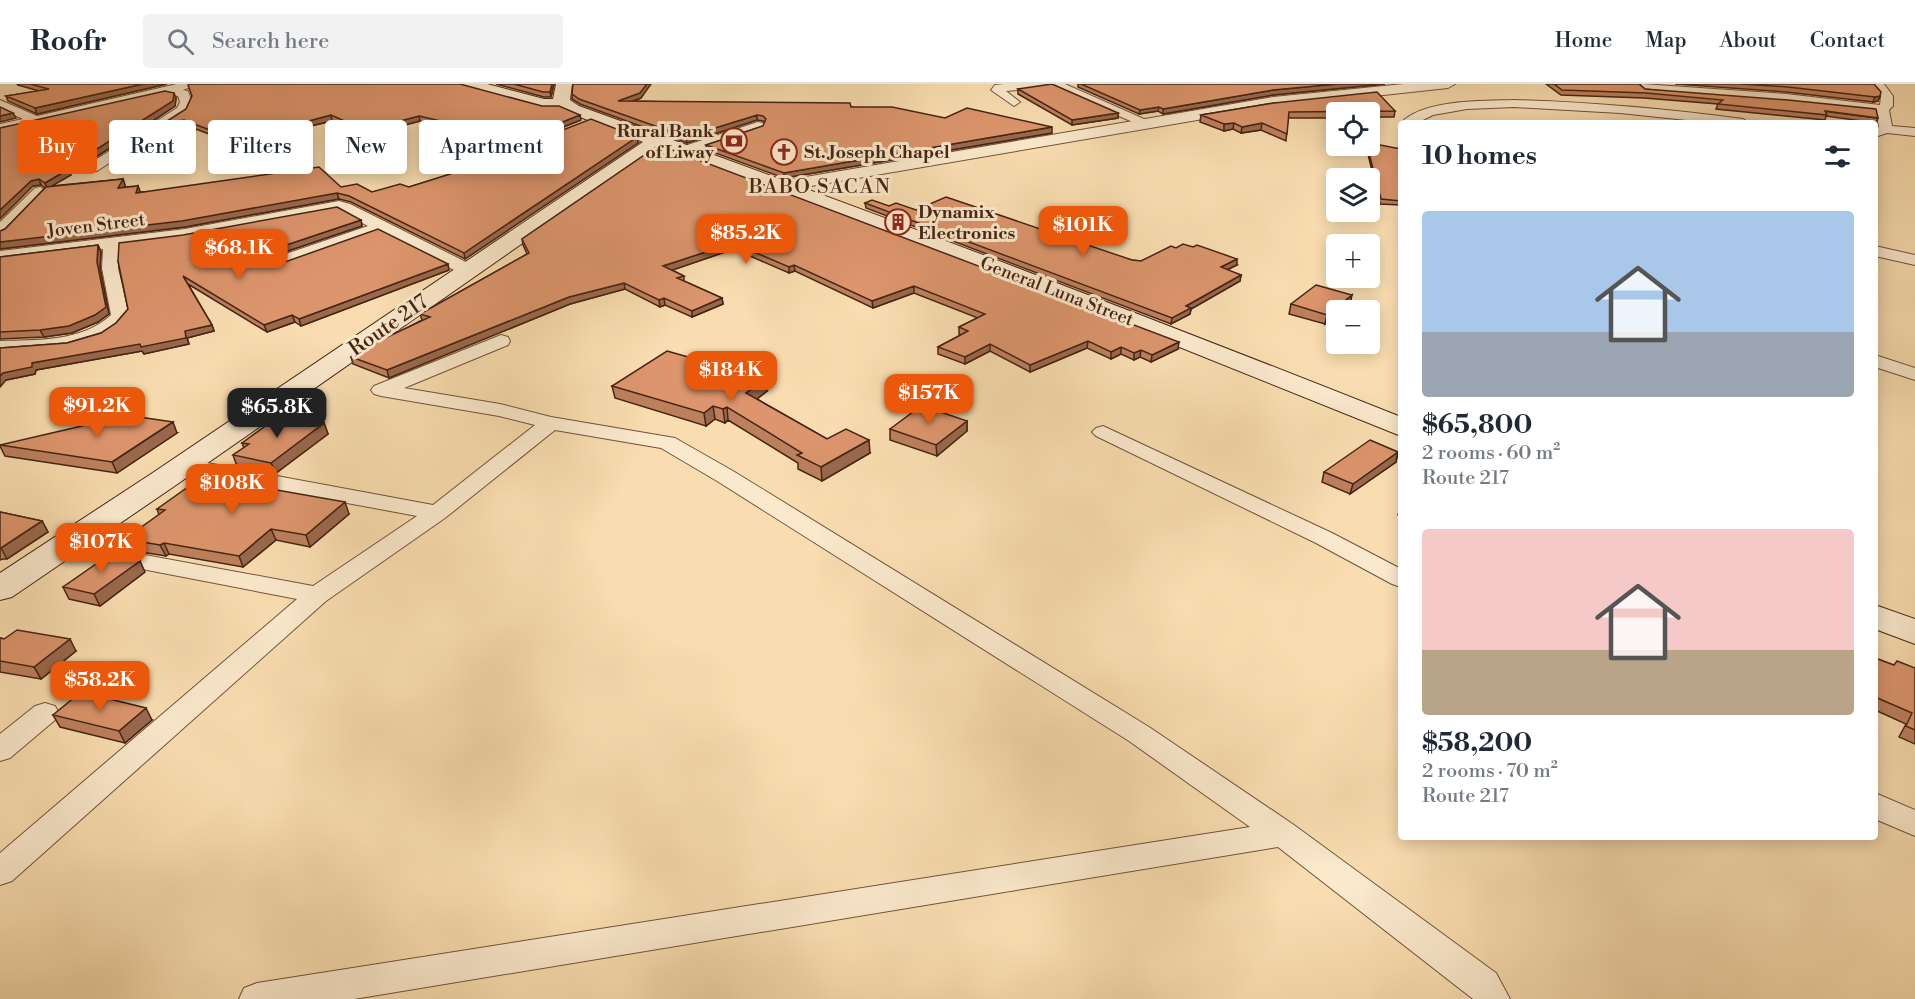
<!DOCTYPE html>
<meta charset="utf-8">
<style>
body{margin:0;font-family:"Libre Bodoni",serif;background:#f2f2f3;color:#1f2937;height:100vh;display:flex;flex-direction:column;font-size:22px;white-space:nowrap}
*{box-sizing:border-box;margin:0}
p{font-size:20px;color:#747a83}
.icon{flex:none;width:33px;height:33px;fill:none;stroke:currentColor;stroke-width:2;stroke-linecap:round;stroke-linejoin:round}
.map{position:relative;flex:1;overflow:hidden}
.sheet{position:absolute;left:1398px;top:36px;width:480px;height:720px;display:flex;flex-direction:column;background:#fff;border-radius:6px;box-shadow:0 3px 15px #0003}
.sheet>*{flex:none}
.banner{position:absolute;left:18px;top:36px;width:570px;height:54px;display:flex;gap:12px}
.controls{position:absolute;left:1326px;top:18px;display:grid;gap:12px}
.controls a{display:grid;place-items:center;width:54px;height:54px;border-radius:6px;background:#fff;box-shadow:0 3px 15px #0003;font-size:30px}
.price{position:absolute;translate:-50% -51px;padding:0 14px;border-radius:12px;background:#ea580c;color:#fff;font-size:20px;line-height:39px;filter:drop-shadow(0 2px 3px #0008)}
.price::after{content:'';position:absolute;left:50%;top:36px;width:18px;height:14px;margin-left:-9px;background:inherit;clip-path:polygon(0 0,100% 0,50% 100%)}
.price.current{background:#222;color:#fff}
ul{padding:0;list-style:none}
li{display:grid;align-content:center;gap:12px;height:318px;padding:0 24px}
li span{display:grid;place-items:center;height:186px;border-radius:6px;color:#555}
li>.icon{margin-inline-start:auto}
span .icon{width:108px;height:108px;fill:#fffc;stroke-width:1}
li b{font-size:26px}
h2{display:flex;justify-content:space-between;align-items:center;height:72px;padding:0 24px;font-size:26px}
.chip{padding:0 21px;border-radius:6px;background:#fff;box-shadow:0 3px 15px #0003;font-size:21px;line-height:54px}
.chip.current{background:#ea580c;color:#fff}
header{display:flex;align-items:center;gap:36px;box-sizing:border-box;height:84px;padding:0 30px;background:#fff;border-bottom:2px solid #e0e1e3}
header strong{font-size:28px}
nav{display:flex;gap:33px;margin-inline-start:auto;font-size:21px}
.search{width:420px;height:54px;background:#f2f2f3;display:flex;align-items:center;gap:15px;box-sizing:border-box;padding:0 21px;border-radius:6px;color:#747a83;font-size:22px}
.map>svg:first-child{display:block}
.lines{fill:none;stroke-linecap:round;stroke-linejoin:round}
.minor-casing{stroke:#73523b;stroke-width:2}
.tertiary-casing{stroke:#73523b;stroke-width:2}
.secondary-casing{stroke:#462414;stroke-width:2}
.minor{fill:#fbe9cc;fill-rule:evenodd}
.tertiary{fill:#fbe9cc;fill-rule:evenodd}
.secondary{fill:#fbe9cc;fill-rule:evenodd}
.wall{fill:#bd805d;stroke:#462414;stroke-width:1.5}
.shaded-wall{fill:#9a684c;stroke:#462414;stroke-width:1.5}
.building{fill:#dc956c;stroke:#462414;stroke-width:1.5}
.labels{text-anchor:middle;stroke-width:6;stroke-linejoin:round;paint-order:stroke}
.far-poi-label{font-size:18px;font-weight:bold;fill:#462414;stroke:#fbe9cc;text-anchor:start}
.far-street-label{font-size:18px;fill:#462414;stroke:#fbe9cc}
.far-quarter-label{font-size:20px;letter-spacing:1.5px;fill:#462414;stroke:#fbe9cc}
.street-label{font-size:21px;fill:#462414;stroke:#fbe9cc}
</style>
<header>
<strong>Roofr</strong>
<div class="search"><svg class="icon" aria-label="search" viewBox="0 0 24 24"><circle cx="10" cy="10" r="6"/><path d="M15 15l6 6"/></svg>Search here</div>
<nav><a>Home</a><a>Map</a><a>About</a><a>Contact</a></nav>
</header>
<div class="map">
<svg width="1915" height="915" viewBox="0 0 1915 915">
<rect width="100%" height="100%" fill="#f9ddb0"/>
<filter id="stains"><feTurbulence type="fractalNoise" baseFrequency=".00333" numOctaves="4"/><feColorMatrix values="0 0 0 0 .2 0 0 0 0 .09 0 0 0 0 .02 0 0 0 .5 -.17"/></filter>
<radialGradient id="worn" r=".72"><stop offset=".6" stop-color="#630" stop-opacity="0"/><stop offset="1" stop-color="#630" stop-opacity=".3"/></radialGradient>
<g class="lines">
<g class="minor-casing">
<path id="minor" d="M177 0H199L183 6 188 7 192 18 186 29 97 87 62 89 55 85 62 81 89 80 177 24 180 18 178 12 167 10 0 48V40L23 35 0 25V16L37 32Z
M1004 0H1065L1153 39 1147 43 1142 42 1052 3 1006 7 1020 18 1014 22 991 6 995 1Z
M1642 0 1786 10 1880 21 1881 12 1871 0H1884L1893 12V22L1889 26 1892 42 1915 44V52L1887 49 1875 53V45L1879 43 1876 28 1786 18 1644 7 1638 3Z
M1514 16C1591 18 1667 25 1743 35L1749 39H1715L1620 29 1514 23 1467 25 1433 31 1417 39H1401C1423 15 1483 17 1514 16Z
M758 38 763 39 765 42 763 45 688 70 683 71 676 67 678 64Z
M40 103 47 107 45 110 6 150 0 152V138L35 104Z
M339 117 350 120 472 181 474 185 466 190 460 189 380 149 283 183H271L269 179 271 175 368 142 339 127 185 155 119 163 118 184 129 232C103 270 41 267 0 269V257C37 256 82 258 111 231L102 184 103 165 0 177V167L185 145Z
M1875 162 1915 171V181L1875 172Z
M501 251 508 253 510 257 508 261 404 304 500 320 551 333 675 354 733 387 1149 643 1294 741 1496 889 1510 915H1473L1278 763 354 915H239L244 904 257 899 1250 743 1129 657 717 397 661 364 555 346 445 434 326 517 12 797 0 801V769L297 515 64 470 55 468 52 463 55 458 64 456 313 502 417 432 207 393 199 391 196 386 199 381 207 379 433 421 535 341 499 332 381 312 374 310 371 306 374 302Z
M1875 271 1915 284V296L1875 283Z
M1103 342 1332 449 1401 485V503L1392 500 1316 459 1096 352 1092 348 1096 344Z
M45 619 55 622 59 629 55 636 10 674 0 677V650L35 622Z
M1875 709 1915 726V752L1875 735Z"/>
</g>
<g class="tertiary-casing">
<path id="tertiary" d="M1404 0H1455L1448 4 1273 23 782 107 776 106 773 102 776 98 782 97 1273 13Z"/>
</g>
<g class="secondary-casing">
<path id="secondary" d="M460 0H487L544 15H553L556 0H572L570 16 579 22C855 121 1129 225 1401 333V352L1132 244 659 64 176 401 12 513 0 516V489L154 388 643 58 560 25H544L462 3Z
M1875 521 1915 535V560L1875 545Z"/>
</g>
<use href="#minor" class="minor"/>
<use href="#tertiary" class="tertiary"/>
<use href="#secondary" class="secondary"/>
</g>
<path class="wall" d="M17 0H167L37 30 8 17 6 12 39 7 18 1Z
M496 0H554L551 13H544Z
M1078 0H1385L1273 11 1163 30 1158 27 1139 30 1078 3Z
M1546 0H1639L1645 5 1878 34 1876 39 1826 32 1825 36 1716 25 1718 20 1644 14 1561 11Z
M1675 0H1874L1880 12 1878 17 1873 18 1786 8Z
M1018 5 1118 29V34L1072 41 1018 10Z
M572 10 641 14 632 17 851 23 945 34 1052 49 784 94 707 66 706 61 763 42 765 38 763 37 757 36 687 59 580 20 572 15Z
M192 12 581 36 533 55 638 59 465 175 351 118 339 115 185 143 0 165V147L5 145 45 104 41 101 33 102 0 44 176 14 175 22 130 52 116 54 118 59 88 78 62 79 54 83 58 85H69L71 91 51 102 123 95 125 101 124 103 138 102 140 108 341 103 372 108 409 103 521 68 498 62 497 58 493 57 492 54 420 37 386 46 374 42 350 45 332 37 302 44 296 42 276 49 254 52 245 50 228 54 217 53 185 41 166 44 186 25Z
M1274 19 1395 27 1394 33H1370V28H1336V34H1288L1286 57 1261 46 1241 49 1233 45 1224 47 1200 38 1201 31Z
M659 61 1178 265 1151 278 1140 273 1134 276 1121 270 1111 275 1087 264 1030 288 990 267 965 280 938 270V263L961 251 959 250V243L978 234 914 209 873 224 795 187 789 189 734 165 672 186 684 192V197L722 214 723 220 692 233 665 221 660 223 625 205 570 220 389 294 353 280 351 273 422 236 420 230 527 170 523 161 522 155Z
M1366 62 1401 65V121L1380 120Z
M865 119 916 126 1132 176 1141 177 1176 164 1237 181 1227 186 1241 191 1240 197 1191 225 1190 230 1171 240 866 124Z
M361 136 362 142 270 173 267 178 449 186 301 242 295 238 267 248 188 200 212 241 214 247 187 254 189 260 144 270 142 267 36 286 35 290 6 296 0 264 67 259 101 249 116 239 128 225 118 177Z
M98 161 101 168 100 184 109 230 98 238 72 249 44 253 0 255V173Z
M1291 220H1350L1342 226H1336L1325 240 1289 230Z
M612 302 767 307 757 315 827 355 870 369 822 397 798 385V379L728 336 725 339 715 335 706 342 615 314Z
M967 337V347L937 372 890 356V345Z
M324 339 328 350 276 389 237 382 233 371 244 364 242 359Z
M177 349 117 389 5 372 0 362V361Z
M1398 368 1396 378 1350 410 1322 398 1324 388Z
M255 402 349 430 310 463 276 456 243 483 169 470 166 472 135 467 129 452 159 431 157 425Z
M1401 421V432L1398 431Z
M0 428 42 437 48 448 7 475H3L0 476Z
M145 488 100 522 69 515 63 503Z
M0 554 76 567 41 595 0 588Z
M1875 580 1915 584V660L1899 653 1906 640 1875 626Z
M53 631 152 636 125 659 60 643Z"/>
<path class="shaded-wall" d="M143 0H167L37 30 35 24Z
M552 0H554L551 13 550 8Z
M647 0H651L641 14 619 22 618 17Z
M1337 0H1385L1273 11 1163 30V25L1273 6Z
M174 9 176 14 175 22 130 52 116 54 118 59 88 78 86 72 111 49Z
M1880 12 1878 17 1873 18 1875 13Z
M1159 23 1158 27 1139 30 1140 26Z
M13 29 16 34 0 38V32Z
M1118 29V34L1072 41V36Z
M331 31 332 37 302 44 301 39Z
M580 31 581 36 531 56 530 51Z
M757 31V36L687 59 686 53Z
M419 32 420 37 386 46 385 41Z
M184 36 185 41 166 44 164 39Z
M294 37 296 42 276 49 254 52 252 46Z
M372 37 374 42 350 45 349 39Z
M1234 39 1233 45 1224 47V40Z
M1262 39 1261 46 1241 49 1242 43Z
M1052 43V49L784 94V89Z
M243 44 245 50 228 54 226 49Z
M637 53 638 59 465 175 464 169Z
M60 73 62 79 54 83 51 81V77Z
M69 85 71 91 47 105 45 99Z
M39 95 41 101 33 102 0 135V126L31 97Z
M123 95 125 101 121 110 118 104Z
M138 102 140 107 138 115 136 109Z
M337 109 339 115 185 143 0 165V158Z
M361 136 362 142 270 173 267 178 265 172 268 167Z
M733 159 734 165 664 189 663 182Z
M98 161 101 168 100 184 109 230 98 238 72 249 44 253 40 246 97 178Z
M1237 175V181L1220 189 1221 183Z
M448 180 449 186 301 242 299 235Z
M794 181 795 187 789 189V183Z
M1241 191 1240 197 1191 225 1190 230 1171 240 1172 234 1186 222Z
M624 199 625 205 570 220 389 294 387 286 569 213Z
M914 202V209L873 224 872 217Z
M1352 211 1350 220 1342 226H1336V231L1325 240 1327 231Z
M664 214 665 221 660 223 659 216Z
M722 214 723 220 692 233V227Z
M292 231 295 238 267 248 264 241Z
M212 241 214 247 187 254 189 260 144 270 142 267 36 286 35 290 6 296 0 303V292L3 289 32 279Z
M1088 257 1087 264 1030 288V281Z
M1179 258 1178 265 1151 278 1152 271Z
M990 260V267L965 280V273Z
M1121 263V270L1111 275V268Z
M1141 266 1140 273 1134 276V269Z
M766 295 767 307 748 322 746 309Z
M713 322 715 335 706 342 704 329Z
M727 323 728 336 725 339 723 325Z
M967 337V347L937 372 936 361Z
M173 338 177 349 117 389 112 378Z
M324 339 328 350 276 389 271 379Z
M869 356 870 369 822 397 821 383Z
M1398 368 1396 378 1350 410 1353 400Z
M252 393 256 404 243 400Z
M345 418 349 430 310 463 306 451Z
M42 437 48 448 7 475 1 464Z
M271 445 276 456 243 483 239 472Z
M164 459 169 470 166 472 160 461Z
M140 477 145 488 100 522 94 510Z
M70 555 76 567 41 595 34 583Z
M146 624 152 636 125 659 119 647Z"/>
<path class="building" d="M30 0H143L35 24 6 12 49 5Z
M190 0H460L542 22H559L580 31 530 51V55L537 56 591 35 637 53 464 169 349 112 337 109 182 137 0 158V147L5 145 46 103 123 95 118 104 138 102 136 109 319 83 341 103 357 100 372 108 400 100 409 103 530 65 497 57 503 55 492 52 497 50 419 32 385 41 372 37 349 39 331 31 301 39 294 37 274 44 252 46 243 44 226 49 215 48 184 36 164 39 186 25 192 12 188 1Z
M514 0H552L550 8H543Z
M573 0H647L640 9 618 17 850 19 851 23H892L945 34 967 24 1052 43 784 89 706 61 763 42 766 35 763 32 757 31 686 53 579 15 572 10Z
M1052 0 1118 29 1072 36 1018 5Z
M1081 0H1337L1273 6 1163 25 1159 23 1140 26Z
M1554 0H1639L1645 5 1788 16 1876 25 1878 34 1825 27 1827 31 1718 20 1723 16 1646 9 1562 6Z
M1741 0H1874L1881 8 1880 12 1875 13 1788 3Z
M165 7 174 9 173 17 127 46 111 49 116 53 86 72 60 73 51 77V81L58 85H69L45 99 39 95 31 97 0 126V44Z
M1377 8 1395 27 1289 28 1287 50 1262 39 1242 43 1234 39 1224 40 1201 31 1274 19Z
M0 23 13 29 0 32Z
M1370 59 1401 65V117L1381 115 1367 62H1370Z
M659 61 1179 258 1152 271 1141 266 1134 269 1121 263 1111 268 1088 257 1030 281 990 260 965 273 938 263 968 247 959 243 985 230 914 202 872 217 794 181 789 183 733 159 663 182 684 192 677 194 722 214 692 227 664 214 659 216 624 199 569 213 387 286 351 273 366 263 430 233 420 230 529 169 522 155Z
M946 113 1132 176 1141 177 1171 162 1176 164 1183 160 1193 163 1197 161 1237 175 1221 183 1241 191 1186 222 1191 224 1172 234 865 119 872 116 889 122 896 119 916 126Z
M337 123 361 136 268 167 265 172 267 178 282 179 378 145 448 180 299 235 292 231 264 241 183 192 212 241 185 247 186 254 141 263 140 260 32 279V283L3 289 0 292V264L67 259 101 249 116 239 128 225 118 177 119 159 183 151Z
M98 161 97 178 106 223 95 231 69 242 40 246 0 248V173Z
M1316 201 1352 211 1327 231 1291 220Z
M667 267 766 295 746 309 827 355 846 345 869 356 821 383 797 371 802 369 727 323 723 325 713 322 704 329 612 302Z
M917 325H932L967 337 936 361 890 345Z
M112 329 173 338 112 378 0 361 99 338Z
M279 332 324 339 271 379 233 371 249 360 242 359Z
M1370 356 1398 368 1353 400 1324 388Z
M212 386 252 393 243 400 345 418 306 451 271 445 239 472 164 459 160 461 130 456 134 453 129 452 165 426 157 425Z
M0 428 42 437 1 464H0Z
M109 471 140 477 94 510 63 503Z
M17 546 70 555 34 583 0 577V554L4 555Z
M1878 575 1894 581 1897 577 1915 584V646L1906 642 1912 629 1875 613V580Z
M81 608 146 624 119 647 53 631Z"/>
<defs>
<g id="bank-ring" transform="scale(1.35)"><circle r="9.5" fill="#fbe9cc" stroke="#8f2418" stroke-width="1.5"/><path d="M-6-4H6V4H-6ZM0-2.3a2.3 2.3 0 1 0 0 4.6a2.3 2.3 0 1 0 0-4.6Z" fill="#8f2418"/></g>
<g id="church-ring" transform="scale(1.35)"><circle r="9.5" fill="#fbe9cc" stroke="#8f2418" stroke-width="1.5"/><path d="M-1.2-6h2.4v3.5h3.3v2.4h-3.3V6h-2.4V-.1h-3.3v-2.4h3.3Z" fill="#8f2418"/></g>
<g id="building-ring" transform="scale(1.35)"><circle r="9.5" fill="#fbe9cc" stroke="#8f2418" stroke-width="1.5"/><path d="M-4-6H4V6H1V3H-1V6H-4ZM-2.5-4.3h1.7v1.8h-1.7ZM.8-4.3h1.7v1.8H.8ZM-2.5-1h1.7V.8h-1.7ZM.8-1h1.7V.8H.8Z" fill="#8f2418"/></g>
</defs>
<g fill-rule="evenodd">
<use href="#bank-ring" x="734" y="57"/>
<use href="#church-ring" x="784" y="68"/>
<use href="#building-ring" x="898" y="138"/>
</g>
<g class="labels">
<g class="far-poi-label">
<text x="714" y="53" text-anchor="end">Rural Bank<tspan x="714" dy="21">of Liway</tspan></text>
<text x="804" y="74">St. Joseph Chapel</text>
<text x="918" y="134">Dynamix<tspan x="918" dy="21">Electronics</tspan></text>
</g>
<g class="far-street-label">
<text transform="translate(96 141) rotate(-7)" y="6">Joven Street</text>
<text transform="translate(1057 207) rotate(21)" y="6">General Luna Street</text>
</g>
<g class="far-quarter-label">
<text x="820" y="109">BABO SACAN</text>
</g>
<g class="street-label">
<text transform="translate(388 241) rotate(-35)" y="7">Route 217</text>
</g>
</g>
<rect width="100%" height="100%" filter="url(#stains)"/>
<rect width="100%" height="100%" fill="url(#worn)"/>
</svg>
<div class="controls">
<a><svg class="icon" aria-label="locate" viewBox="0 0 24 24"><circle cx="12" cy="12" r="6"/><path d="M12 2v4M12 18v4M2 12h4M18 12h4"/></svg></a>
<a><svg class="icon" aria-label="layers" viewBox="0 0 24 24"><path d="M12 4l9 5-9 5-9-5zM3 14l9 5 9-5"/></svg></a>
<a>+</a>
<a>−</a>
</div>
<b class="price" style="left:1083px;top:173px">$101K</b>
<b class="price" style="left:746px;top:181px">$85.2K</b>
<b class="price" style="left:239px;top:196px">$68.1K</b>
<b class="price" style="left:731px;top:318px">$184K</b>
<b class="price" style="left:929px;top:341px">$157K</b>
<b class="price" style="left:97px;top:354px">$91.2K</b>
<b class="price current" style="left:277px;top:355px">$65.8K</b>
<b class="price" style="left:232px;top:431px">$108K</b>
<b class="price" style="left:101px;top:490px">$107K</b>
<b class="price" style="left:100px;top:628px">$58.2K</b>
<div class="banner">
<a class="chip current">Buy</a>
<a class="chip">Rent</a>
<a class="chip">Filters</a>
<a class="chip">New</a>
<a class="chip">Apartment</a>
</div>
<section class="sheet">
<h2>10 homes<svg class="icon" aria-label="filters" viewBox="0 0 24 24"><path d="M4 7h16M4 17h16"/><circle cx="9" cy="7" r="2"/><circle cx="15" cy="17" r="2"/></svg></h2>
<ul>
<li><span style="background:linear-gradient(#a9c7e8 65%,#9aa5b1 0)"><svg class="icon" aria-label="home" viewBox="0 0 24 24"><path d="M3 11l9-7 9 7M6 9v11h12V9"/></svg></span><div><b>$65,800</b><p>2 rooms · 60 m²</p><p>Route 217</p></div></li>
<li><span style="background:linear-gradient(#f6c9c9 65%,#b9a48a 0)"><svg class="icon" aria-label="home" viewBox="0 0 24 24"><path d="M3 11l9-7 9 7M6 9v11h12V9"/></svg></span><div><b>$58,200</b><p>2 rooms · 70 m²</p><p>Route 217</p></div></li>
</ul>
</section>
</div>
